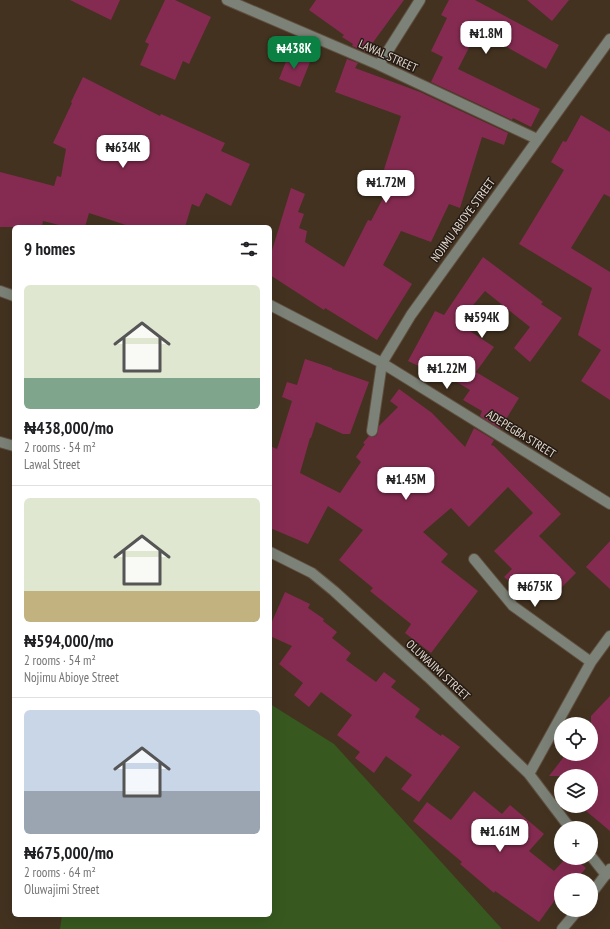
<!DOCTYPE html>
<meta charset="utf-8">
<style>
body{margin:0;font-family:"PT Sans Narrow",sans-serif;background:#f2f2f2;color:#202124;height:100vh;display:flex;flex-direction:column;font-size:15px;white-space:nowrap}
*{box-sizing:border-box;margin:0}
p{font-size:13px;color:#757577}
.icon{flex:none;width:22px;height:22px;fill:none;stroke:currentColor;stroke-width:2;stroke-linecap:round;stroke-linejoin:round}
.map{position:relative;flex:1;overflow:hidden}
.details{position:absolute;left:12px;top:225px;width:260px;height:692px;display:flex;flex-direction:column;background:#fff;border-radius:6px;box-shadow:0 4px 16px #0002}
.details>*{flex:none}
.tools{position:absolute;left:554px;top:717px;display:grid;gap:8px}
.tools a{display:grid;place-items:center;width:44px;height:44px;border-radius:50%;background:#fff;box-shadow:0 4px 16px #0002;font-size:20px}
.price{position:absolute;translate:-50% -34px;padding:0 9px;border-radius:8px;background:#fff;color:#222;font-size:13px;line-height:26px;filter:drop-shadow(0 1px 2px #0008)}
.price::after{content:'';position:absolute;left:50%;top:24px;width:12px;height:9px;margin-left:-6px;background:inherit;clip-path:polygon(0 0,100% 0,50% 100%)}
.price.current{background:#0b8043;color:#fff}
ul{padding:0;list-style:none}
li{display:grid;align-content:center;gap:8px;height:212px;padding:0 12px}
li+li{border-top:1px solid #e0e0e0}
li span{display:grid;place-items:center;height:124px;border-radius:6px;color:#555}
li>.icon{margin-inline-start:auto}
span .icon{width:72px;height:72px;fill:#fffc;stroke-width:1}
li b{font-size:17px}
h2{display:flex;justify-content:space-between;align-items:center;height:48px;padding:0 12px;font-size:17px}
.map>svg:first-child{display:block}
.green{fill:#37591f}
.building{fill:#852b51}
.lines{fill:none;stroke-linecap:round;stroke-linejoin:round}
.minor-casing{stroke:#605040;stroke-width:12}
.minor{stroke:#7c8277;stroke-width:10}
.labels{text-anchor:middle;stroke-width:3;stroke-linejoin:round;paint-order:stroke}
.street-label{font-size:12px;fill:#e5dacf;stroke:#241b14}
</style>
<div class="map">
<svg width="610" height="929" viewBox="0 0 610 929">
<rect width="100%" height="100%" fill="#433220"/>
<path class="green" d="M270 704 334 744 502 929H60L62 915H270Z"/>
<path class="building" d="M70 0H120L111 20Z
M165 0H175L211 17 189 64 183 61 175 80 140 65 149 44 145 42Z
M316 0H404L366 52 352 46 353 44 342 37 344 35 309 10Z
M449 0H475L559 45 546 69 498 42 496 44 476 34 458 69 540 109 531 127 513 118 512 120 431 82 443 57 431 51 447 18 441 15Z
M527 0H569L552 21Z
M289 54 310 62 300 87 279 79Z
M347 59 358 63 355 68 420 92 508 133 504 145 482 137 460 208 449 204 431 242 401 231 383 265 412 284 377 340 325 308 324 310 270 275V257L291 188 305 194 298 212 304 214 299 228 307 231 305 242 344 267 368 220 371 221 390 185 380 182 401 116 335 92Z
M83 77 160 116 161 114 225 143 221 151 250 164 231 206 206 193 199 207 192 204 185 227H132L89 213 85 227H67L43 221 42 227H0V172L54 186 57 176 61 177 66 149 53 143 72 103 71 102Z
M581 115 610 132V197L604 194 571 248 610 272V400L581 381 601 350 578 335 592 288 519 244 564 170 551 162 563 141 566 142Z
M483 257 543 302 541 304 562 318 530 362 514 348 530 327 485 291 458 323 494 347 476 372 519 398 500 429 480 416 482 411 463 400 470 390 433 368 431 372 408 361 435 311 444 315Z
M305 359 332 368V369L369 382 350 434H343L316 422 311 438H310L300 473 340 493 361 462 356 457 365 444 363 443 369 436 374 437 377 435 379 426 398 407 390 401 399 389 432 413 465 447 474 428 494 440 491 445 494 446 561 514 539 536 576 573 555 594 543 582 529 598 504 577 512 569 494 551 533 513 508 487 469 527 451 508 423 532 448 554 441 562 478 591 431 653 405 633 411 624 370 591 373 588 339 560 363 530 328 506 308 544 270 528V446L277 449 292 401 282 397 287 382 297 385Z
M610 541V589L586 567Z
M285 592 310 604 308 608 324 619 323 621 337 632 332 638 351 653 346 660 376 682 384 672 396 681 391 687 420 709 415 717 441 736 442 734 460 747 419 802 401 789 412 775 386 756 374 773 355 758 360 752 337 735 352 715 321 692 309 707 294 695 303 683 279 664 292 646 270 636V626Z
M610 696V831L580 806H591V776H549L566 754H591V716Z
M474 791 502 814 510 805 544 834 529 851 554 871 566 858H575L586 868 576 880H561V905L555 900 539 922 495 891 494 893 460 864 462 862 413 821 427 802 451 820Z"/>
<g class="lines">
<g class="minor-casing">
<path id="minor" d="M227 0 379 65 537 139
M379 65 420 0
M0 291 14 296
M270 305 382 363 610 504
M372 431 382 363 411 315 610 39
M0 442 14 446
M270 552 312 573 334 591 428 677 529 774 570 828
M474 559 513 606 591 662
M529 774 591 662 610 636
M591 856 606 875
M591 894 610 869
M562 929 578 910"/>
</g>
<use href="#minor" class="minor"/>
</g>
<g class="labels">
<g class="street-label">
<text transform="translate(388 56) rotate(24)" y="4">LAWAL STREET</text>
<text transform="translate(463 220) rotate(-54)" y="4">NOJIMU ABIOYE STREET</text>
<text transform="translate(521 434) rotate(32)" y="4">ADEPEGBA STREET</text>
<text transform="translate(438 670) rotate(43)" y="4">OLUWAJIMI STREET</text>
</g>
</g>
</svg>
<div class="tools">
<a><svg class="icon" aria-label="locate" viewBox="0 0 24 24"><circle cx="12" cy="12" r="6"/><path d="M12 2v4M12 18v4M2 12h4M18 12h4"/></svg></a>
<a><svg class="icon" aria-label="layers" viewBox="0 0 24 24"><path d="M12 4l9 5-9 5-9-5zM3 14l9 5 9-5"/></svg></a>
<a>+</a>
<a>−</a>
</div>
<b class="price" style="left:486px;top:55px">₦1.8M</b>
<b class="price current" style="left:294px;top:70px">₦438K</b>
<b class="price" style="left:123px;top:169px">₦634K</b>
<b class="price" style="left:386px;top:204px">₦1.72M</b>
<b class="price" style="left:482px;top:339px">₦594K</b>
<b class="price" style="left:447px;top:390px">₦1.22M</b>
<b class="price" style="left:406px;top:501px">₦1.45M</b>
<b class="price" style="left:535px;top:608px">₦675K</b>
<b class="price" style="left:500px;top:853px">₦1.61M</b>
<section class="details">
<h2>9 homes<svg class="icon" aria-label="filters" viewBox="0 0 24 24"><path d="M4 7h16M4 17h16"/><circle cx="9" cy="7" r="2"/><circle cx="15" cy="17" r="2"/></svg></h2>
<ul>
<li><span style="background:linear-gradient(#dfe7d0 75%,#7fa58c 0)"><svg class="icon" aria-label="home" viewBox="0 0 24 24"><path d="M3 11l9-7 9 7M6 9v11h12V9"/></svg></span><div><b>₦438,000/mo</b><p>2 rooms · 54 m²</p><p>Lawal Street</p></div></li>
<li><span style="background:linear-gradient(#dfe7d0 75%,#c2b280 0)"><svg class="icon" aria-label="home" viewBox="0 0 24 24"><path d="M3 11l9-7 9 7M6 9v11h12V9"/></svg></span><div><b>₦594,000/mo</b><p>2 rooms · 54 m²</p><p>Nojimu Abioye Street</p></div></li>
<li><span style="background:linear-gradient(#c9d6e8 65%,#9aa5b1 0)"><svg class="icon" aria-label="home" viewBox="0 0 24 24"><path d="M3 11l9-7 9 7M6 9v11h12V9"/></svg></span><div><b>₦675,000/mo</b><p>2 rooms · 64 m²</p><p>Oluwajimi Street</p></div></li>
</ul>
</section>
</div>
